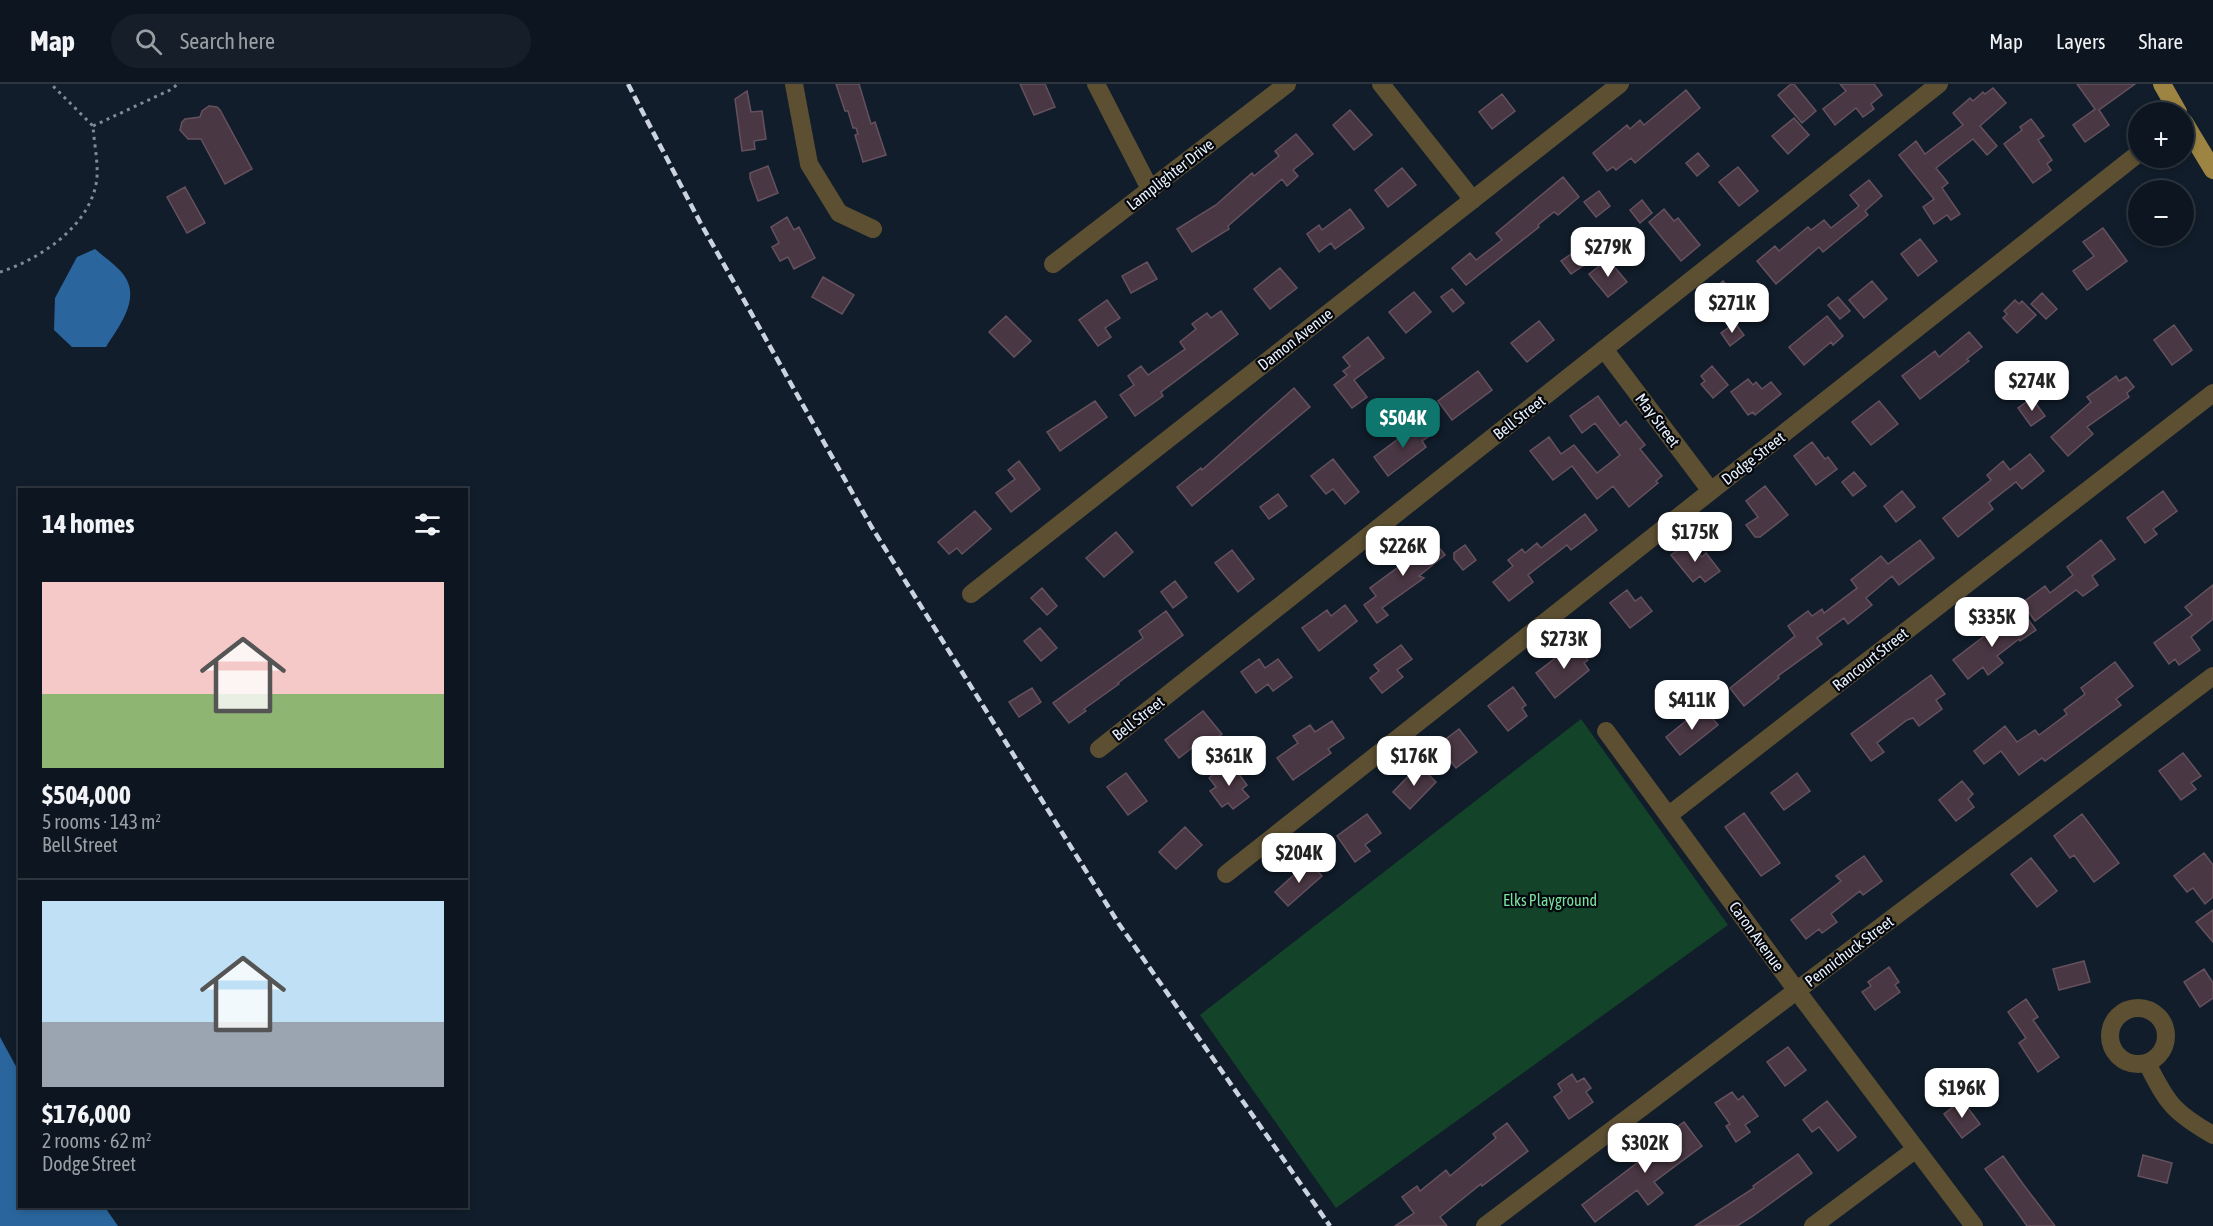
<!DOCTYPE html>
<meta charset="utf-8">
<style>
body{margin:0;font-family:"Asap Condensed",sans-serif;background:#161f29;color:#f1f3f6;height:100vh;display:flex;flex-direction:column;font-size:22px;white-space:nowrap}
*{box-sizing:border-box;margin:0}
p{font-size:20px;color:#9a9fa5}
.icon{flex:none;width:33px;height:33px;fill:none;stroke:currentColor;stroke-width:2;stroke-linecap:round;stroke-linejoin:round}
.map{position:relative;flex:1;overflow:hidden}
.side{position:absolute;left:18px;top:404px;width:450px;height:720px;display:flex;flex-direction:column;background:#0d1620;border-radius:0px;box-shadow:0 3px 9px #0003,0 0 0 2px #2d353e}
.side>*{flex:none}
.controls{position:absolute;left:2128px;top:18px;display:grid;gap:12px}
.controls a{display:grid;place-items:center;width:66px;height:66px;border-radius:50%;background:#0d1620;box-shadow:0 3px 9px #0003,0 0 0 2px #2d353e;font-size:30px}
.price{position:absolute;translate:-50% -51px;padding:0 14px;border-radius:12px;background:#fff;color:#222;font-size:20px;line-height:39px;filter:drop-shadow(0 2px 3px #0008)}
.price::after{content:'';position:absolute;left:50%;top:36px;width:18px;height:14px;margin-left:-9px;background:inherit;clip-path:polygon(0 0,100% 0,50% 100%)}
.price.current{background:#0f766e;color:#fff}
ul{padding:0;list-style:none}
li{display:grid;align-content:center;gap:12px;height:318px;padding:0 24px}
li+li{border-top:2px solid #2d353e}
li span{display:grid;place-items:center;height:186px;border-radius:0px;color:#555}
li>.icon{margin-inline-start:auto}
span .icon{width:108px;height:108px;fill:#fffc;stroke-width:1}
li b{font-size:26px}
h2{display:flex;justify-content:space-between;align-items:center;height:72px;padding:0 24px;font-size:26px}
header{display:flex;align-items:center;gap:36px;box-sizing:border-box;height:84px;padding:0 30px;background:#0d1620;border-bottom:2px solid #2d353e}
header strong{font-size:28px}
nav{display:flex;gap:33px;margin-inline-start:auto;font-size:21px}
.search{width:420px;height:54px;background:#161f29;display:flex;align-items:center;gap:15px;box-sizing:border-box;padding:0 21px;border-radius:33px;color:#9a9fa5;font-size:22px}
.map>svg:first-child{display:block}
.green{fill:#134328}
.water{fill:#2a669d}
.building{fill:#493743;stroke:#65515e;stroke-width:1.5}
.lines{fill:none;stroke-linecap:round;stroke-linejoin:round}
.path{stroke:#818b97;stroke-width:3;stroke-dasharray:3 4.5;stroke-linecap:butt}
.minor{stroke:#5d5032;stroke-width:18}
.primary{stroke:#9e8442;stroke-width:18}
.rail{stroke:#cbd3de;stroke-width:4.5;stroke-dasharray:9 4.5;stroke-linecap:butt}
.labels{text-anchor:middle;stroke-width:4.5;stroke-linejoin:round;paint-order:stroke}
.street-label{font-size:16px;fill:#e9f1fb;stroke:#04070d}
.park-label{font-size:16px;fill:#78e29f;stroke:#04070d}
</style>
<header>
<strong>Map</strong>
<div class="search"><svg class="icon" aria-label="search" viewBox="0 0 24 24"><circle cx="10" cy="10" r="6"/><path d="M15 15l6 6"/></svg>Search here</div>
<nav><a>Map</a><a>Layers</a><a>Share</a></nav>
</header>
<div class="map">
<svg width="2213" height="1142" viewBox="0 0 2213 1142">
<rect width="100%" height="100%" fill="#111d2b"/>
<path class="green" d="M1581 635 1728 841 1336 1124 1200 931Z"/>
<path class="water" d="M95 165C104 173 116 181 123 190 142 214 119 242 106 263H72L54 246 55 214 77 173Z
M0 953 19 988 20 1122H104L118 1142H0Z"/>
<path class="building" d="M836 0H859L871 40 875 38 886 71 863 78 855 51 858 50 856 44H853L848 27H845Z
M1020 0H1045L1055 23 1034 31Z
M1791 0H1794L1816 27 1802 39 1778 11Z
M1840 0H1874L1882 11 1871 20 1874 25 1863 33 1856 24 1835 41 1823 25 1846 7Z
M2077 0H2135L2099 26 2109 41 2085 58 2073 41 2095 25Z
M1993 4 2006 19 1980 42 1997 62 1987 71 1973 55 1936 84 1948 99 1942 104 1960 130 1951 136 1947 131 1934 140 1923 123 1934 115 1899 71 1916 57 1925 70 1963 41 1953 29 1970 14 1973 17 1983 8 1985 10Z
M1686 6 1700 24 1635 79 1631 74 1616 86 1613 83 1607 87 1593 69 1627 41 1630 45 1640 36 1644 41Z
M747 7 751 28 762 27 766 55 754 57 755 65 742 67 735 15Z
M1502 10 1515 27 1492 45 1479 28Z
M209 22 217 23 220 26 252 85 225 100 201 55H188L180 46 182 38 185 35 200 33 202 27Z
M1350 26 1372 51 1354 66 1333 41Z
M1794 34 1809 51 1788 70 1772 52Z
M2031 35 2044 52 2038 56 2052 76 2047 80 2051 86 2033 99 2004 60 2022 46 2020 43Z
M1296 50 1313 70 1293 86 1298 92 1287 102 1282 95 1228 142 1229 145 1192 168 1177 145 1216 121 1252 89 1254 92 1279 72 1275 67Z
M1698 69 1709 82 1697 92 1686 79Z
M768 82 778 109 758 117 750 94V89Z
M1738 83 1758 107 1739 122 1719 98Z
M1402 84 1416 101 1388 123 1375 106Z
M1563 93 1579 113 1558 131 1554 128 1538 141 1539 143 1466 201 1452 184 1470 169 1476 176 1502 156 1496 149Z
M1869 96 1882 112 1865 127 1868 131 1823 168 1819 163 1776 200 1757 177 1775 162 1779 167 1808 143 1811 146 1824 136 1831 144 1859 122 1850 111Z
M185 103 205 139 187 149 167 113Z
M1599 107 1610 122 1596 133 1584 118Z
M1642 116 1652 129 1640 139 1630 126Z
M1350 125 1364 144 1335 165 1331 159 1319 168 1307 150 1319 141 1322 146Z
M1664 125 1674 137 1678 134 1700 161 1681 177 1649 138Z
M787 133 794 146 799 143 815 174 794 185 788 173 780 177 772 163 779 159 771 143Z
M2103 144 2127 177 2087 206 2073 187 2094 172 2083 158Z
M1920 155 1937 177 1918 192 1901 170Z
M1577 166 1587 179 1571 190 1561 177Z
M1608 175 1627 198 1608 213 1589 190Z
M1147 178 1157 195 1131 209 1122 192Z
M1280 184 1297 204 1270 225 1254 205Z
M823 193 854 211 842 230 812 213Z
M1723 197 1727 202 1730 200 1746 220 1724 238 1713 224 1717 221 1711 214 1713 212 1710 208Z
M1872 197 1887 215 1864 234 1849 216Z
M1452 205 1464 219 1453 228 1441 213Z
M1414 208 1431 228 1406 249 1389 228Z
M2042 209 2057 225 2046 235 2031 220Z
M1838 213 1850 227 1840 235 1828 221Z
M1107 216 1120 234 1105 244 1111 253 1098 262 1079 236Z
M2015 216 2019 220 2022 217 2036 231 2017 249 2003 234 2007 230 2004 227Z
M1221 227 1238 250 1161 308 1163 312 1135 332 1120 311 1134 301 1128 292 1141 282 1148 291 1185 265 1180 258 1196 245 1192 240 1207 229 1211 234Z
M1006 232 1031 257 1014 273 989 248Z
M1827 232 1843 252 1833 261 1831 258 1804 281 1789 263Z
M1539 237 1554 256 1527 278 1511 259Z
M1735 239 1744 251 1730 262 1721 249Z
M2174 241 2192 266 2172 281 2154 256Z
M1969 248 1982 263 1967 275 1969 277 1920 315 1902 292 1935 267 1939 273Z
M1368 253 1384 274 1354 296 1367 313 1352 324 1334 301 1347 291 1343 287 1350 282 1343 273Z
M1712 282 1728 301 1713 314 1701 300 1705 297 1701 292Z
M1478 287 1492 306 1452 336 1438 317Z
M2116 292 2119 297 2126 293 2134 303 2127 309 2129 313 2087 343 2093 350 2068 372 2051 353 2091 318 2087 313Z
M1748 295 1753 301 1756 298 1762 305 1771 298 1781 310 1755 331 1753 328 1748 331 1731 308Z
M1294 304 1310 323 1192 422 1177 403 1201 384 1202 386Z
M1598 312 1620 342 1626 337 1645 361 1640 365 1662 392 1656 397 1658 399 1629 423 1613 402 1597 415 1572 382 1553 396 1530 367 1549 353 1561 370 1574 361 1597 389 1620 371 1595 339 1582 349 1570 332Z
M2032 314 2045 332 2031 342 2018 324Z
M1095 317 1107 333 1060 367 1047 348Z
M1879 317 1898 340 1871 361 1852 338Z
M1421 338 1431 351 1422 357 1426 363 1388 392 1374 373Z
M1812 358 1825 375 1828 373 1837 385 1816 401 1794 372Z
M2030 370 2044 387 2022 405 2016 398 1989 419 1993 425 1958 453 1943 434 1991 396 1987 391 2003 377 2010 386Z
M1333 375 1359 408 1345 420 1333 405 1326 410 1311 392Z
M1019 377 1040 405 1011 428 996 409 1015 395 1008 386Z
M1854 388 1866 402 1853 412 1842 398Z
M1765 402 1788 431 1760 453H1755L1746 441 1758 433 1746 417Z
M1902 407 1915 423 1896 438 1884 422Z
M2163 407 2177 427 2153 445 2157 450 2145 459 2127 434Z
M1278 410 1287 422 1269 435 1260 423Z
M975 427 991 445 962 470 957 464 949 470 938 458Z
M1585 430 1597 446 1571 466 1567 461 1528 491 1533 498 1509 517 1493 498 1513 482 1508 476 1522 465 1525 469 1537 459 1541 464Z
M1116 448 1133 468 1104 493 1086 474Z
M1430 452 1445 471 1419 492 1424 494 1382 524 1388 531 1377 539 1364 521 1376 512 1370 504 1409 475 1406 471Z
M1920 456 1934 474 1899 501 1892 492 1866 514 1872 521 1848 540 1844 534 1817 554 1822 560 1778 592 1779 594 1744 622 1730 604 1795 552 1788 542 1808 527 1812 532 1822 525 1824 529 1857 504 1851 496 1881 472 1888 480Z
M2101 456 2115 475 2092 492 2098 501 2083 512 2076 506 2035 537 2022 519 2045 502 2050 509 2073 491 2067 483Z
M1689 457 1702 473 1706 469 1720 487 1705 498 1700 492 1693 498 1671 471Z
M1465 461 1476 476 1463 486 1454 475V469Z
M1232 466 1254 495 1238 508 1215 479Z
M1175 497 1187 513 1173 524 1161 508Z
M2213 501V535L2191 553 2200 566 2179 581 2175 575 2169 580 2154 559 2192 531 2185 523Z
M1042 504 1057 522 1047 531 1031 514Z
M1627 506 1635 517 1641 513 1652 527 1630 544 1610 519Z
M1345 521 1357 537 1319 567 1302 544 1327 526 1331 532Z
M1166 527 1183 551 1118 599 1119 600 1084 625 1086 627 1069 639 1053 619 1143 554 1139 547Z
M2025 531 2036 546 2020 557 2019 555 1997 572 2003 579 1988 591 1983 583 1968 595 1953 576 1991 547 1995 552Z
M1040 544 1057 564 1041 577 1024 557Z
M1575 559 1588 576 1584 579 1589 586 1555 614 1536 589Z
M1401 561 1412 575 1397 586 1403 593 1382 609 1370 594 1379 587 1374 581Z
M1259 575 1265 584 1278 575 1292 593 1273 607 1268 600 1256 609 1241 588Z
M2115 578 2133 602 2116 615 2121 621 2045 677 2042 674 2019 691 2001 667 1984 680 1974 667 2005 642 2017 658 2035 646 2039 651 2067 630 2064 626 2085 610 2081 604Z
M1931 591 1945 610 1936 616 1942 625 1919 642 1913 634 1907 636 1877 659 1884 668 1871 677 1851 650Z
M1513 603 1526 621 1522 624 1527 632 1508 647 1488 622Z
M1032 604 1041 618 1019 633 1009 618Z
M1703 623 1718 641 1680 671 1666 653Z
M1203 627 1222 650 1206 662 1202 656 1179 674 1165 656Z
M1332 637 1344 654 1328 665 1331 669 1293 696 1277 674 1298 659 1293 652 1310 641 1315 648Z
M1459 645 1477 668 1456 684 1438 661Z
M2183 669 2201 692 2191 699 2196 705 2181 716 2159 687Z
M1230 678 1247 701 1242 705 1249 713 1233 725 1228 719 1222 723 1210 707 1216 703 1209 694Z
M1419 681 1436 698 1410 725 1393 708Z
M1126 689 1147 717 1128 731 1107 703Z
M1797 689 1810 707 1784 726 1771 709Z
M1962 697 1973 710 1968 715 1974 723 1956 737 1939 716Z
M1744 729 1780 779 1761 792 1725 743Z
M1367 730 1381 749 1365 761 1370 767 1355 778 1337 752Z
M2082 730 2119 779 2094 798 2074 771 2070 774 2054 752Z
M1185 743 1202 761 1176 785 1159 768Z
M2204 769 2213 781V813L2205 820 2193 804 2187 808 2174 792Z
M1864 772 1882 797 1863 811 1860 807 1831 830 1837 838 1822 849 1819 845 1806 855 1791 836 1841 797 1836 792Z
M2031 774 2057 807 2037 823 2011 790Z
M1309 777 1322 792 1288 822 1275 808Z
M2213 826V858L2196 838Z
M2084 877 2090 898 2059 906 2053 885Z
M1889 883 1899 898 1895 901 1900 908 1875 926 1862 908 1871 902 1868 898Z
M2204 885 2213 899V914L2200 923 2184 898Z
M2026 915 2038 933 2033 936 2059 973 2038 988 2019 959 2026 954 2008 928Z
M1788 963 1806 986 1785 1002 1767 978Z
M1572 990 1577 998 1584 994 1591 1004 1586 1008 1593 1018 1569 1035 1554 1013 1562 1007 1558 1000Z
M1732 1008 1738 1016 1743 1012 1758 1032 1745 1041 1750 1048 1736 1058 1726 1042 1730 1040 1715 1019Z
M1962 1016 1980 1040 1962 1054 1944 1030Z
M1827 1017 1856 1053 1838 1067 1819 1043 1812 1048 1803 1036Z
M1684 1038 1702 1062 1654 1098 1663 1109 1648 1121 1637 1106 1595 1138 1582 1121 1671 1053 1669 1049Z
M1507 1039 1528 1067 1482 1102 1481 1100 1440 1133 1447 1142H1395L1414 1129 1402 1113 1417 1102 1420 1107 1446 1086 1450 1092 1496 1054 1493 1050Z
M1798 1070 1812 1089 1753 1132 1737 1142H1695L1754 1104 1753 1102Z
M2143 1071 2172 1079 2167 1099 2138 1092Z
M2003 1072 2023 1100 2055 1142H2027L2015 1125 1985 1085Z"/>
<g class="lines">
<path class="path" d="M93 42 170 6 178 0
M0 188C41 175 93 140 97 93 98 77 94 58 93 42L51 0"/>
<path class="minor" d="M794 0 809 80 839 129 873 145
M1096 0 1150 105
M1381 0 1473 116
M1053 180 1287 0
M1604 265 1711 407
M971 510 1620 0
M1606 647 1797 907 1974 1142
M1099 665 1939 0
M1669 731 2213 309
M1226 790 2139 69
M2110 952a28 28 0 1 1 56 0a28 28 0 1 1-56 0Z
M2147 979C2167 1019 2173 1028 2213 1051
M1485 1142 2213 592
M1813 1142 1916 1065"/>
<path class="primary" d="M2162 0 2178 28
M2184 38 2213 86"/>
<path class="rail" d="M628 0 700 138 871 442 1119 840 1330 1142"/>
</g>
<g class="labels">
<g class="street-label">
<text transform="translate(1170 90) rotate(-38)" y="6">Lamplighter Drive</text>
<text transform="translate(1295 255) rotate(-38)" y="6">Damon Avenue</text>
<text transform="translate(1519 333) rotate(-38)" y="6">Bell Street</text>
<text transform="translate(1658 336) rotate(53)" y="6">May Street</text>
<text transform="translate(1753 374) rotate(-38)" y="6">Dodge Street</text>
<text transform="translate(1870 575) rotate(-38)" y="6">Rancourt Street</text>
<text transform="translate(1138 634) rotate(-38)" y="6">Bell Street</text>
<text transform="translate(1757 852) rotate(54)" y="6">Caron Avenue</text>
<text transform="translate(1849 867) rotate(-37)" y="6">Pennichuck Street</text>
</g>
<g class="park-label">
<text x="1550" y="822">Elks Playground</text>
</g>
</g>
</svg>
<div class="controls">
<a>+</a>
<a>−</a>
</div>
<b class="price" style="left:1608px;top:194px">$279K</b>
<b class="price" style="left:1732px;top:250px">$271K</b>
<b class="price" style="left:2032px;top:328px">$274K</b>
<b class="price current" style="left:1403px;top:365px">$504K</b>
<b class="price" style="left:1695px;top:479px">$175K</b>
<b class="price" style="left:1403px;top:493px">$226K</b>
<b class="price" style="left:1992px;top:564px">$335K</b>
<b class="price" style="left:1564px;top:586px">$273K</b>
<b class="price" style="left:1692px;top:647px">$411K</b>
<b class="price" style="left:1229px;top:703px">$361K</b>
<b class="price" style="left:1414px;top:703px">$176K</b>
<b class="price" style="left:1299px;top:800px">$204K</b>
<b class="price" style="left:1962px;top:1035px">$196K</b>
<b class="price" style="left:1645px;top:1090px">$302K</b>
<section class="side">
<h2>14 homes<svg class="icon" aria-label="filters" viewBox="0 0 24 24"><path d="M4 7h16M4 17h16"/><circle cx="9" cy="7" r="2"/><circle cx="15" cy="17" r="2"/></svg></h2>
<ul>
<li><span style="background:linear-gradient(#f6c9c9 60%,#8fb573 0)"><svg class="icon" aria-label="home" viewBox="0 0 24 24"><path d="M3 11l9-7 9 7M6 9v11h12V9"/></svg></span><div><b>$504,000</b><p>5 rooms · 143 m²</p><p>Bell Street</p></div></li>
<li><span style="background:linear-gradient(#bfe0f5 65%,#9aa5b1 0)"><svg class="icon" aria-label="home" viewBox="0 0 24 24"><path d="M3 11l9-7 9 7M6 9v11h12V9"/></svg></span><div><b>$176,000</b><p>2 rooms · 62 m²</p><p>Dodge Street</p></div></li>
</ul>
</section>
</div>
